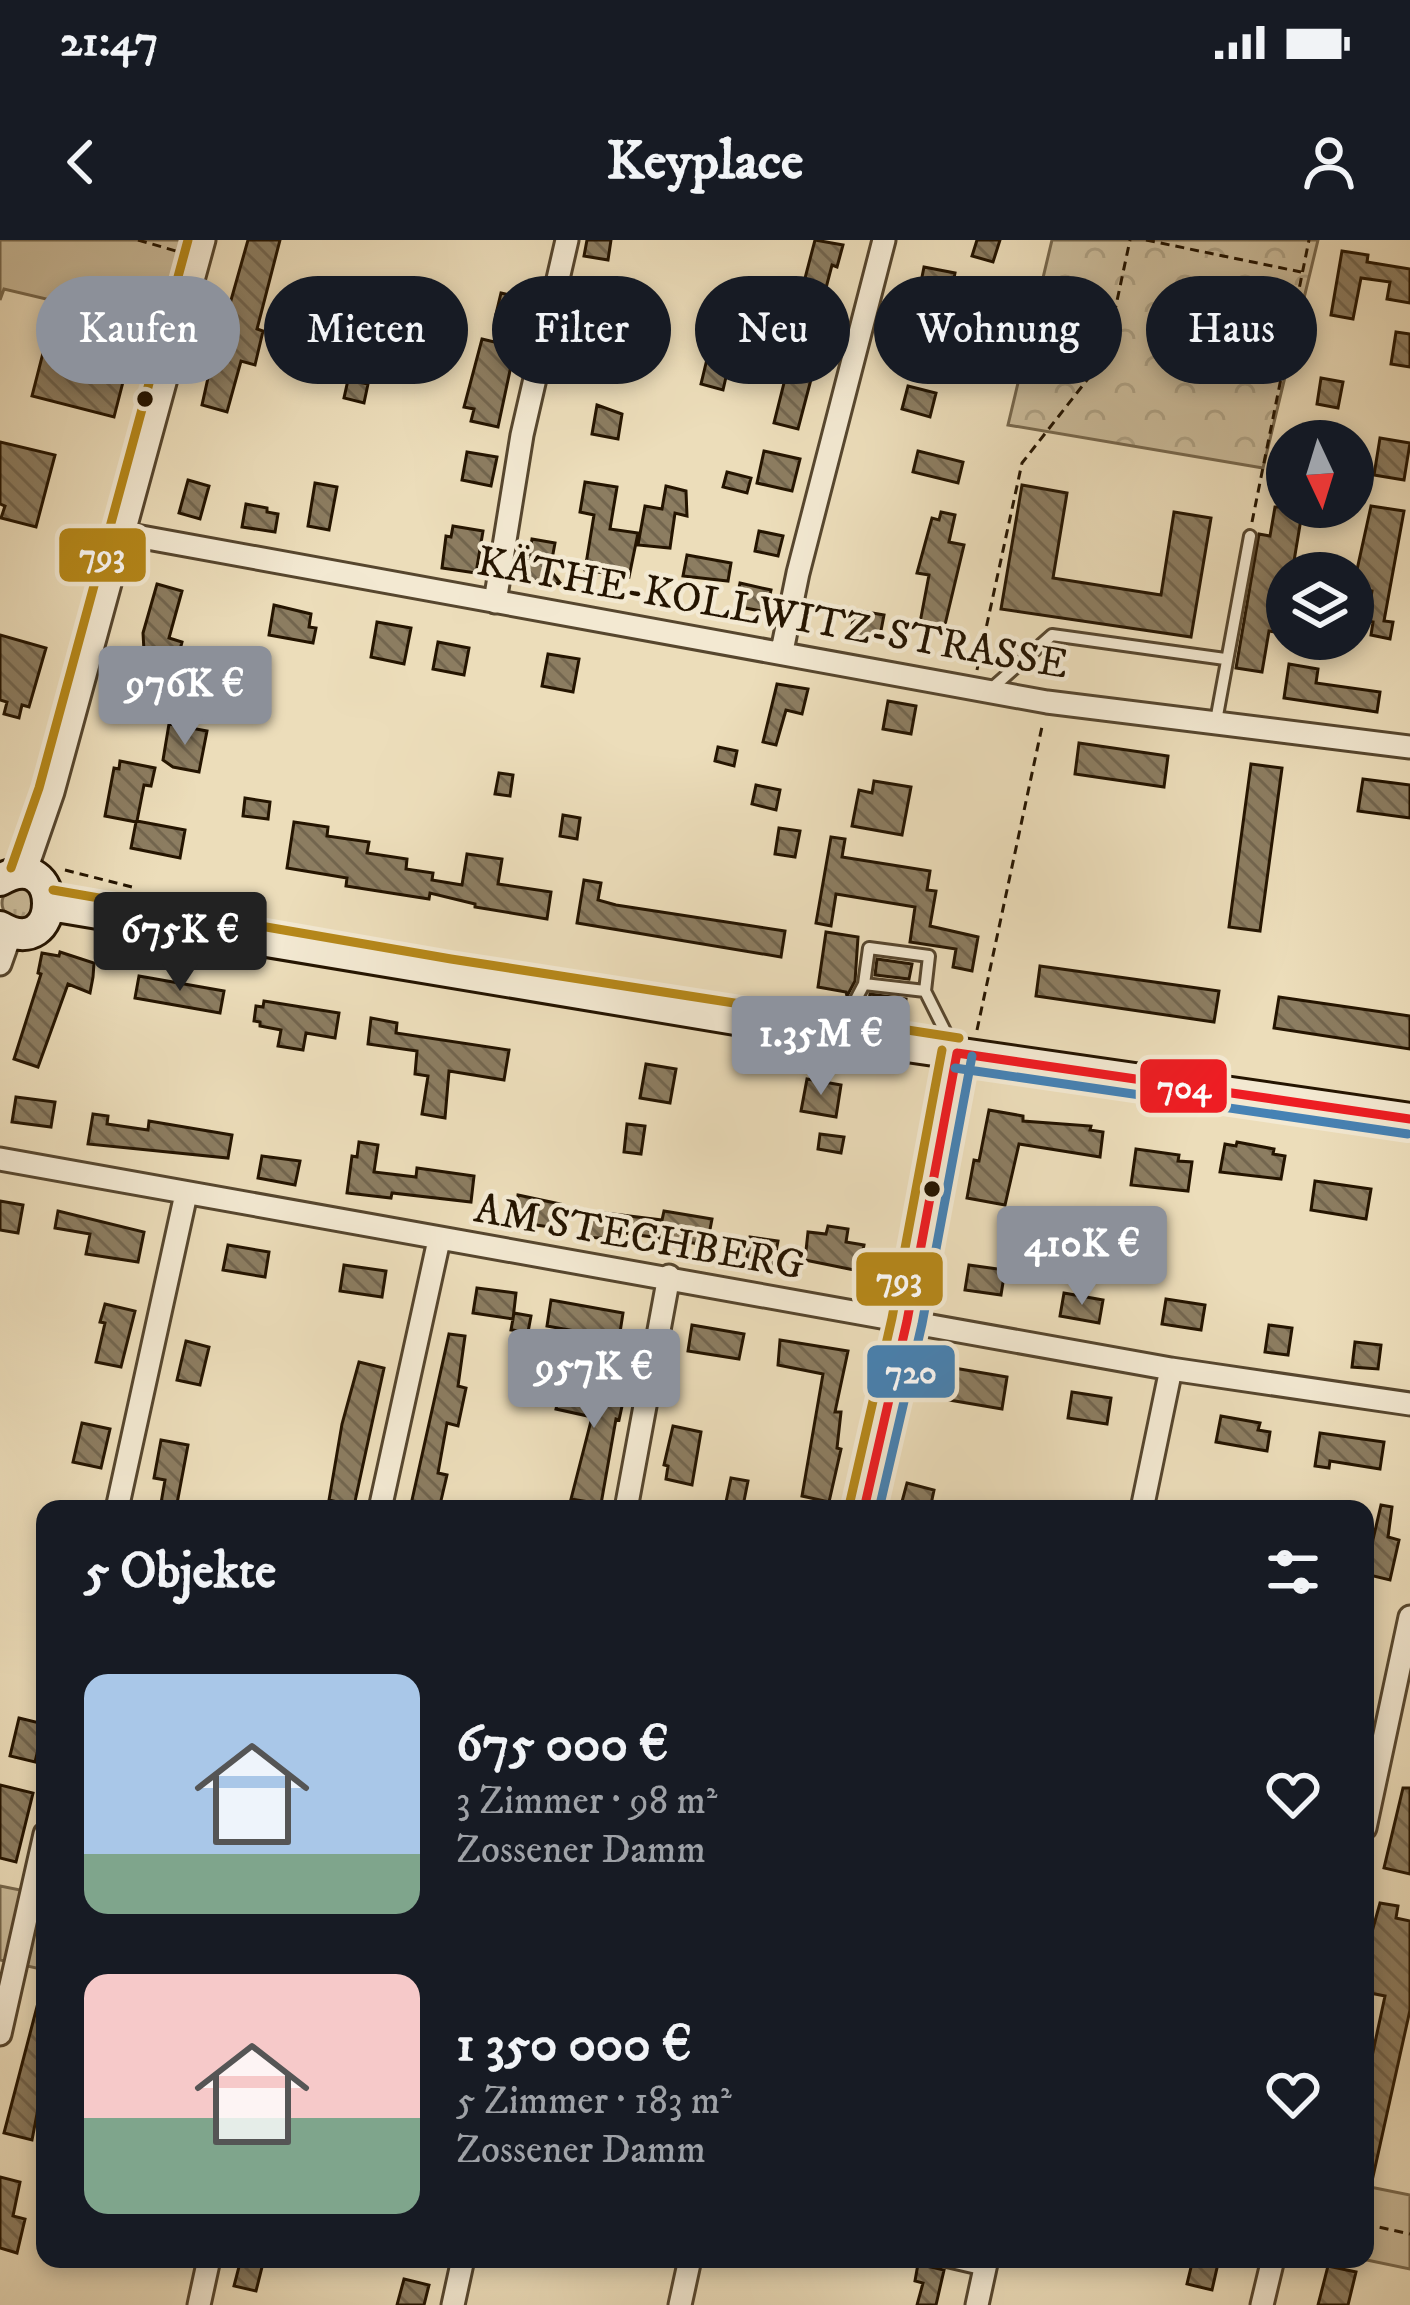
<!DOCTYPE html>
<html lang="de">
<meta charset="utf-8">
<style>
body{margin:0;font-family:"IM FELL DW Pica",serif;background:#242831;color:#f1f3f6;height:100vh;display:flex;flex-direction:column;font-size:45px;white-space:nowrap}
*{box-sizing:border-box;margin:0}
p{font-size:39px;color:#9ea1a6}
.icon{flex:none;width:66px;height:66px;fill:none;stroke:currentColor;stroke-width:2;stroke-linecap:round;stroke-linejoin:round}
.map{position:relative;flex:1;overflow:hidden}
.sheet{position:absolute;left:36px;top:1260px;width:1338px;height:768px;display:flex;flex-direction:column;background:#171b24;border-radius:24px;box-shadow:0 6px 18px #0003}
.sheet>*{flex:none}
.guide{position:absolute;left:36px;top:36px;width:1338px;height:108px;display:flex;gap:24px}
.needle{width:78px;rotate:176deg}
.buttons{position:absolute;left:1266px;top:180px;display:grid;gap:24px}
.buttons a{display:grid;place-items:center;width:108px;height:108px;border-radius:50%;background:#171b24;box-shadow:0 6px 18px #0003;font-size:60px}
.price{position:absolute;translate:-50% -102px;padding:0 27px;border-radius:12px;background:#8c9099;color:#fff;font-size:39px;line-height:78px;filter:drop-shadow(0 3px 6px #0008)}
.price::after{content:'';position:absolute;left:50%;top:72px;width:36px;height:27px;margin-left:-18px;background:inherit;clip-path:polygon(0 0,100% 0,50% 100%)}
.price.selected{background:#222;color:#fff}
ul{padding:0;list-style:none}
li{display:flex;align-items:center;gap:36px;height:300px;padding:0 48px}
li span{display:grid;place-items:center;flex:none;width:336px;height:240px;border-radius:24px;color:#555}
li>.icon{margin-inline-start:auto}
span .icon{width:144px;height:144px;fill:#fffc;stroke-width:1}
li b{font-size:51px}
h2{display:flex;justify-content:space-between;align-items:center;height:144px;padding:0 48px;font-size:51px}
.chip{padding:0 42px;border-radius:54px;background:#171b24;box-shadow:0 6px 18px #0003;font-size:42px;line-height:108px}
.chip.selected{background:#8c9099;color:#fff}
.status{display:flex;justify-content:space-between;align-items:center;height:84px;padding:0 60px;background:#171b24;direction:ltr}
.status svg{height:33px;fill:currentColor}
header{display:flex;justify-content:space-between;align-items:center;height:156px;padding:0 48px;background:#171b24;font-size:54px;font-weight:700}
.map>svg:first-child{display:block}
.grass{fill:url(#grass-tufts);stroke:#77684d;stroke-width:3}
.forest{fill:url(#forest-crowns);stroke:#77684d;stroke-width:3}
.green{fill:#cabb9a;stroke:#77684d;stroke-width:3}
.building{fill:url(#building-back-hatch);stroke:#241400;stroke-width:3}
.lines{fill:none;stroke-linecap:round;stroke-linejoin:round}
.service-casing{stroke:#56462e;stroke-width:16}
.minor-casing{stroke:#56462e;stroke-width:27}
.secondary-casing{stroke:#241400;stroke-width:36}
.path{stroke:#241400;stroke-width:3;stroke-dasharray:9 6;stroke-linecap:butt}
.service{stroke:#f3e9d2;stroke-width:10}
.minor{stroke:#f3e9d2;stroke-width:21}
.secondary{stroke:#f3e9d2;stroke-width:30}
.bus-1-casing{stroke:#f3e9d2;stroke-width:18}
.bus-2-casing{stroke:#f3e9d2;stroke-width:18}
.bus-3-casing{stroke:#f3e9d2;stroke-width:18}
.bus-1{stroke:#ee1d23;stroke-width:9}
.bus-2{stroke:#4682b4;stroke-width:9}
.bus-3{stroke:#b6881a;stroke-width:9}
.bus-dot{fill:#241400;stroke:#f3e9d2;stroke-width:4.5}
.labels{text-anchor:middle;stroke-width:9;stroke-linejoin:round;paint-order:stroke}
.street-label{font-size:42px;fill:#241400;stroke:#f3e9d2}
.line-badge{stroke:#f3e9d2;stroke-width:4.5}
.badge-label{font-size:33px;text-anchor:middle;font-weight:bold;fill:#fff}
</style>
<div class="status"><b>21:47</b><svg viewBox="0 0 49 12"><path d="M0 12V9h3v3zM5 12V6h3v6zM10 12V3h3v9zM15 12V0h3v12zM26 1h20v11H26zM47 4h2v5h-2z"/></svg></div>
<header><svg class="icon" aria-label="back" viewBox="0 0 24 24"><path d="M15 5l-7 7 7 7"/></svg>Keyplace<svg class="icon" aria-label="person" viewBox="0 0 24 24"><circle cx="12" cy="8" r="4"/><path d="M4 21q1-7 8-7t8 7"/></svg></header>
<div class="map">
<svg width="1410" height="2065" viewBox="0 0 1410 2065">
<defs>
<pattern id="grass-tufts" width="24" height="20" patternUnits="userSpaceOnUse" patternTransform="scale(3)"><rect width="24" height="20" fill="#cabb9a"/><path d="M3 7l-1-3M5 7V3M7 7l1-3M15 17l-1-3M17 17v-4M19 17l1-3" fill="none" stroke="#ada083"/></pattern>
<pattern id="forest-crowns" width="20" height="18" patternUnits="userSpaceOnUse" patternTransform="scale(3)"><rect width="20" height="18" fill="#cabb9a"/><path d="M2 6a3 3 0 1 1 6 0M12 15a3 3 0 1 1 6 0" fill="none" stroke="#ada083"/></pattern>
<pattern id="building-back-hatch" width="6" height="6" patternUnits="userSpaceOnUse" patternTransform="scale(3)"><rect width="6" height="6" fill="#8c7d61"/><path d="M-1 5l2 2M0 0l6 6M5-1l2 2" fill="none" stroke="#72654e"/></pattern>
</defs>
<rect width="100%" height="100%" fill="#ecddba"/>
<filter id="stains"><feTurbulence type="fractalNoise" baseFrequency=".00167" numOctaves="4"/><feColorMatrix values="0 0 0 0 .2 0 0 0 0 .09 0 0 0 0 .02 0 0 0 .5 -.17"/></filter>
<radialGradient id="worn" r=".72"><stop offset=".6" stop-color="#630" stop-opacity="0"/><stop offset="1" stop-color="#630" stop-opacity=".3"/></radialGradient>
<path class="grass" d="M2 663a16 16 0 1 1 32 0a16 16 0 1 1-32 0Z"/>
<path class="forest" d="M1052 0H1318L1263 228 1008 185Z"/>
<path class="green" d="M0 0H193L169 88 4 49 0 60Z
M0 1646 45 1655V1730L0 1720Z
M1365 1946 1410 1955V2029L1362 2019H1365Z"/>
<path class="building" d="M248 0H280L257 89 263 91 255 125 241 121 227 172 202 165 220 84 224 85Z
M587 0H611L608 20 584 16Z
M815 0 843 5 837 27 832 25 820 71 798 65Z
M977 0H1000L993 22 972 16Z
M1342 11 1368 15 1367 22 1410 29V63L1387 59 1390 42 1361 38 1353 79 1331 75Z
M924 27 955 33 949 63 918 57Z
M585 46 605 50 600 77 580 73Z
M501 53 523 58 519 79 496 74Z
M1396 92 1410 94V127L1391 124Z
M482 99 515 107 498 187 471 181 474 169 464 167Z
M572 102 612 107 608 142 567 137Z
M794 103 819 109 798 189 774 183Z
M43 113 125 134 114 177 32 156Z
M707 119 729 124 723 150 701 144Z
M1321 138 1343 142 1338 168 1317 164Z
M348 140 368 144 364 163 344 158Z
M908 146 936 153 930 177 902 169Z
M597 165 622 174 618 199 592 194Z
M1380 198 1410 203 1404 240 1374 235Z
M0 202 55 215 36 287 1 278 5 266 0 264Z
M764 211 800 219 792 251 757 243Z
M918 211 963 222 958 243 913 232Z
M467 212 497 217 491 246 462 240Z
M727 232 751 238 747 253 723 247Z
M188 240 209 246 200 279 179 273Z
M585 242 617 247 610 289 638 293 629 337 585 330 594 275 580 272Z
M315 243 337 247 329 290 308 286Z
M1022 245 1067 253 1053 338 1161 355 1174 272 1211 278 1191 397 1001 369Z
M666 246 686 251 687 276 675 273 670 308 638 305 645 266 662 269Z
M246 264 267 268V272L278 274 275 292 242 287Z
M1371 266 1404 271 1384 381 1393 382 1390 399 1371 395 1373 382 1367 381 1372 351 1353 348Z
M1275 267H1303L1292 333H1287L1282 393 1269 391 1262 432 1236 428 1259 294 1270 296Z
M941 272 955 275 949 302 964 305 943 393 919 388 929 335 917 333 932 278 939 280Z
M453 286 483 291 476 333 442 328 446 296 451 297Z
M759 291 783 296 778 316 755 311Z
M532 299 555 303 550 330 561 344 525 339Z
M687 315 731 323 728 341 683 336Z
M740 343 771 350 766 372 735 366Z
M157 344 182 351 169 398 182 402 177 421 144 411 143 393Z
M274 365 311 374 309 387 316 388 313 403 269 395Z
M855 370 884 375 879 401 850 395Z
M377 382 411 388 404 424 371 417Z
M0 395 46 408 29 467 22 465 19 478 4 474 7 462 0 460Z
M438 402 469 408 464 435 433 429Z
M548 414 579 419 573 452 542 446Z
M1289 424 1318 429 1316 443 1380 452 1377 472 1284 458Z
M777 444 808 449 802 474 786 470 776 505 763 502Z
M888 461 916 466 911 494 883 489Z
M169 484 207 491 199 532 173 527 163 520Z
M1079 503 1168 516 1164 547 1075 534Z
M718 507 737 511 734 526 715 521Z
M120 521 155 528 151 546 144 545 137 581 185 590 180 618 131 608 136 582 105 576 114 528 119 529Z
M1251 524 1282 528 1260 691 1229 687Z
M499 533 513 535 510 556 495 554Z
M1363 539 1410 545V578L1358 571Z
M874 541 911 547 902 595 852 586 859 550 872 553Z
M756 545 780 550 776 570 752 564Z
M245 558 270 562 268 579 243 576Z
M563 575 580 578 577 599 560 596Z
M294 582 328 587 327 596 369 602 367 613 407 619 406 629 433 633 432 640 462 645 467 614 502 619 498 644 551 652 547 679 475 667V664L430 653 429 659 346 646 347 638 287 628Z
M779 588 800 591 795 617 775 614Z
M831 597 845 599 842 617 930 631 927 650 936 651 930 686 978 697 972 731 953 727 956 709 910 702 915 667 836 654 831 686 816 683Z
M584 640 601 643 598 660 616 665 785 691 781 717 577 683Z
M826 692 858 697 855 741 847 756 846 752 818 747Z
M60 712 94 723 93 737 90 753 68 744 38 827 14 819 41 734 38 733 42 713 59 716Z
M877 719 912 724 909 739 875 735Z
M1040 726 1219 751 1214 782 1036 756Z
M139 736 224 751 220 773 135 758Z
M870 754 906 759 904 772 868 766Z
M1279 757 1410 776V809L1274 788Z
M264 761 339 773 335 798 306 793 303 810 278 806 281 790 260 786V782L254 781 256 766 263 767Z
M371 778 397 783 396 793 509 810 504 840 449 831 445 878 422 874 428 836 415 834 417 811 368 804Z
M646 824 676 829 670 863 640 858Z
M807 839 841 845 836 877 801 871Z
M16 857 55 862 51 887 12 882Z
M989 870 1023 876V881L1091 886 1090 890 1103 892 1100 917 1019 904 1005 965 967 958 974 920 979 921Z
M93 874 108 876 107 884 148 890 149 881 232 895 228 918 88 904Z
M627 884 645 886 641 914 624 912Z
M820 894 844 897 841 913 818 909Z
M359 902 378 905 374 932 416 937 417 928 474 936 471 962 392 953 391 958 347 953 352 916 357 917Z
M1237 902 1274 909 1273 914 1285 916 1281 939 1220 932 1225 904 1236 906Z
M1136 909 1179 915 1178 921 1192 922 1188 951 1131 945Z
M262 916 300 921 295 945 258 938Z
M1315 941 1371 949 1366 979 1311 970Z
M518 955 560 964 557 988 515 982Z
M0 961 23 965 18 993 0 990Z
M58 971 144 992 138 1022 86 1014 90 994 55 988Z
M589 971 662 980 664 971 712 979 707 1005 611 991 610 999 586 997Z
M828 986 848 989 846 1002 864 1005 859 1031 805 1020 808 992 826 994Z
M750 997 778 1001 773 1028 746 1023Z
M228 1005 269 1012 265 1037 223 1030Z
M344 1025 386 1031 382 1057 340 1051Z
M969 1025 1005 1030 1001 1055 965 1050Z
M477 1048 516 1053 513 1079 473 1073Z
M1064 1053 1103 1060 1099 1083 1060 1076Z
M1166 1059 1205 1065 1201 1090 1162 1084Z
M551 1060 623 1073 619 1099 547 1086Z
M105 1064 135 1071 121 1127 96 1122 105 1083 100 1082Z
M514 1073 531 1076 528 1092 511 1090Z
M692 1085 744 1094 739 1119 688 1111Z
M1269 1085 1292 1088 1288 1115 1265 1112Z
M449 1094 465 1096 458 1146 466 1148 458 1186 447 1183 438 1233 447 1235 439 1269H410Z
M780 1100 848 1111 835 1172H841L837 1208 841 1209 829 1262 802 1256 823 1134 778 1125Z
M186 1101 209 1107 200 1145 177 1140Z
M1355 1102 1381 1105 1378 1129 1352 1127Z
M359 1122 384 1128 354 1266 329 1260 342 1184Z
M954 1128 1007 1137 1002 1169 949 1160Z
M592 1132 618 1137 615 1155 624 1157 619 1180 616 1179 601 1264 571 1259 592 1177 556 1169 562 1143 589 1149Z
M1072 1152 1111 1158 1107 1184 1068 1178Z
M1221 1176 1260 1183 1258 1190 1270 1192 1267 1211 1216 1202Z
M82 1183 110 1189 101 1228 73 1222Z
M673 1186 701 1192 692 1245 666 1239 668 1226 664 1225Z
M1320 1193 1384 1202 1380 1229 1330 1221 1329 1228 1315 1226Z
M161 1200 188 1205 176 1269H160L165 1240 154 1238Z
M731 1238 748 1241 743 1266 726 1262Z
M907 1243 934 1250 930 1269H900Z
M1381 1265 1392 1267 1388 1297 1399 1300 1390 1340 1365 1334Z
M19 1478 44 1484 35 1522 10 1516Z
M0 1545 33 1553 16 1622 0 1618Z
M1403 1548H1410V1634L1384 1628Z
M1380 1663 1398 1666 1396 1678 1410 1681V1770L1372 1941 1365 1940V1849L1385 1756 1365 1752V1717Z
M39 1759H45V1832L32 1900 4 1893Z
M0 1937 20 1942 13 1976 25 1979 17 2013 0 2008Z
M241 2019H264L256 2051 234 2046Z
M1193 2019H1219L1212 2050 1187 2044Z
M918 2024 944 2030 936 2065H917L923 2043 915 2041Z
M1328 2026 1356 2032 1348 2065H1318Z
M404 2039 429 2045 424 2065H397Z"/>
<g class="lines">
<g class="service-casing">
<path id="service" d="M991 449 1052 395 1225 419
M1216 481 1250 296
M864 744 869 708 929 716 925 751
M840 790 864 744 925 751 952 805
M938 2019 985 2030"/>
</g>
<g class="minor-casing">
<path id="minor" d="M125 294 1047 462 1410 507
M495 362 522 195 567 0
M782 411 798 333 884 0
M25 633 53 552 204 0
M0 724 11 693
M0 919 1171 1129 1410 1164
M117 1269 186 954
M380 1269 439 1000
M626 1269 669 1036
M864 1269 907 1081 957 813
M1142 1269 1171 1129
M1365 1588 1410 1377
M0 1794 45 1594
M199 2065 209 2019
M453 2065 463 2019
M680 2065 690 2019
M977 2065 987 2019
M1262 2065 1273 2019"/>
</g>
<g class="secondary-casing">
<path id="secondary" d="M0 640C64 603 64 724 0 687
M50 665 838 796 1410 879"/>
</g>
<path class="path" d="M138 0 176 11
M1146 0 1301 32
M1252 282 1309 0
M977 430 1022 223 1105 117 1130 0
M65 630 132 647
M977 790 1043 482
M1365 1984 1410 1994"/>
<use href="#service" class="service"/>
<use href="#minor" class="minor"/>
<use href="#secondary" class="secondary"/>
<g class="bus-1-casing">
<path id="bus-1" d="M957 813 1410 879
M864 1269 907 1081 957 813"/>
</g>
<g class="bus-2-casing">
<path id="bus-2" d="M955 828 1408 894
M879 1269 922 1084 972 816"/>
</g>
<g class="bus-3-casing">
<path id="bus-3" d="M11 628 39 548 188 0
M53 650 451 719 959 798
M849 1266 892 1078 942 810"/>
</g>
<use href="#bus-1" class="bus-1"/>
<use href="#bus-2" class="bus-2"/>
<use href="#bus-3" class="bus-3"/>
</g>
<g class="bus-dot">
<circle cx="145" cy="159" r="10"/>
<circle cx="932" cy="949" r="10"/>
</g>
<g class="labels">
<g class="street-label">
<text transform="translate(773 371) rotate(10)" y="15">KÄTHE-KOLLWITZ-STRASSE</text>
<text transform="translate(640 995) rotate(10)" y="15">AM STECHBERG</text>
</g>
</g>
<g class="line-badge">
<rect x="57" y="286" width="91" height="58" rx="12" fill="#b6881a"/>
<rect x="1138" y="817" width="91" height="58" rx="12" fill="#ee1d23"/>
<rect x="854" y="1010" width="91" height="58" rx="12" fill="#b6881a"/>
<rect x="865" y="1103" width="92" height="57" rx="12" fill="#4682b4"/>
</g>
<g class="badge-label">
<text x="102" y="326">793</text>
<text x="1184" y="858">704</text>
<text x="899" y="1050">793</text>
<text x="911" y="1143">720</text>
</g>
<rect width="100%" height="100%" filter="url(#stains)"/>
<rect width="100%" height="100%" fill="url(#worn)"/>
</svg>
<div class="buttons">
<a><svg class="needle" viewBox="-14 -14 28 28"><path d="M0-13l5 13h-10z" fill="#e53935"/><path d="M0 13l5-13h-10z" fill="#9ea1a6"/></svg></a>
<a><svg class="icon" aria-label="layers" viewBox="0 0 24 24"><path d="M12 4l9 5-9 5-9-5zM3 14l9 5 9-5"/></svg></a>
</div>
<b class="price" style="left:185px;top:508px">976K €</b>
<b class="price selected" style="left:180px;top:754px">675K €</b>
<b class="price" style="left:821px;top:858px">1.35M €</b>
<b class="price" style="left:1082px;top:1068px">410K €</b>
<b class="price" style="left:594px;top:1191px">957K €</b>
<div class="guide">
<a class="chip selected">Kaufen</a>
<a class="chip">Mieten</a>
<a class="chip">Filter</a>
<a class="chip">Neu</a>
<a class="chip">Wohnung</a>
<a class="chip">Haus</a>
</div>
<section class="sheet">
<h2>5 Objekte<svg class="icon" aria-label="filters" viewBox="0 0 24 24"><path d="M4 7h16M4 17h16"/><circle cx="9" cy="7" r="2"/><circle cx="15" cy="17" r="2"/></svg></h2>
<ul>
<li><span style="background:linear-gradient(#a9c7e8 75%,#7fa58c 0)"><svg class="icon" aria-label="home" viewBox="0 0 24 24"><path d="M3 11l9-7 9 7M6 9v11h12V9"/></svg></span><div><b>675 000 €</b><p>3 Zimmer · 98 m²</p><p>Zossener Damm</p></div><svg class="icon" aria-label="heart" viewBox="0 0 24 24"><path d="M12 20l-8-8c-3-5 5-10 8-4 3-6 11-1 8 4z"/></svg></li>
<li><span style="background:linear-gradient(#f6c9c9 60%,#7fa58c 0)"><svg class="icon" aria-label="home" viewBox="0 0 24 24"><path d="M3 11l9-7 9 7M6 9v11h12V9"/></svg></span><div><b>1 350 000 €</b><p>5 Zimmer · 183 m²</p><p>Zossener Damm</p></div><svg class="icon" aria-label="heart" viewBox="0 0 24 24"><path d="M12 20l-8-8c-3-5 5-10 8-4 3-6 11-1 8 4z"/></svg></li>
</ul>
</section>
</div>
